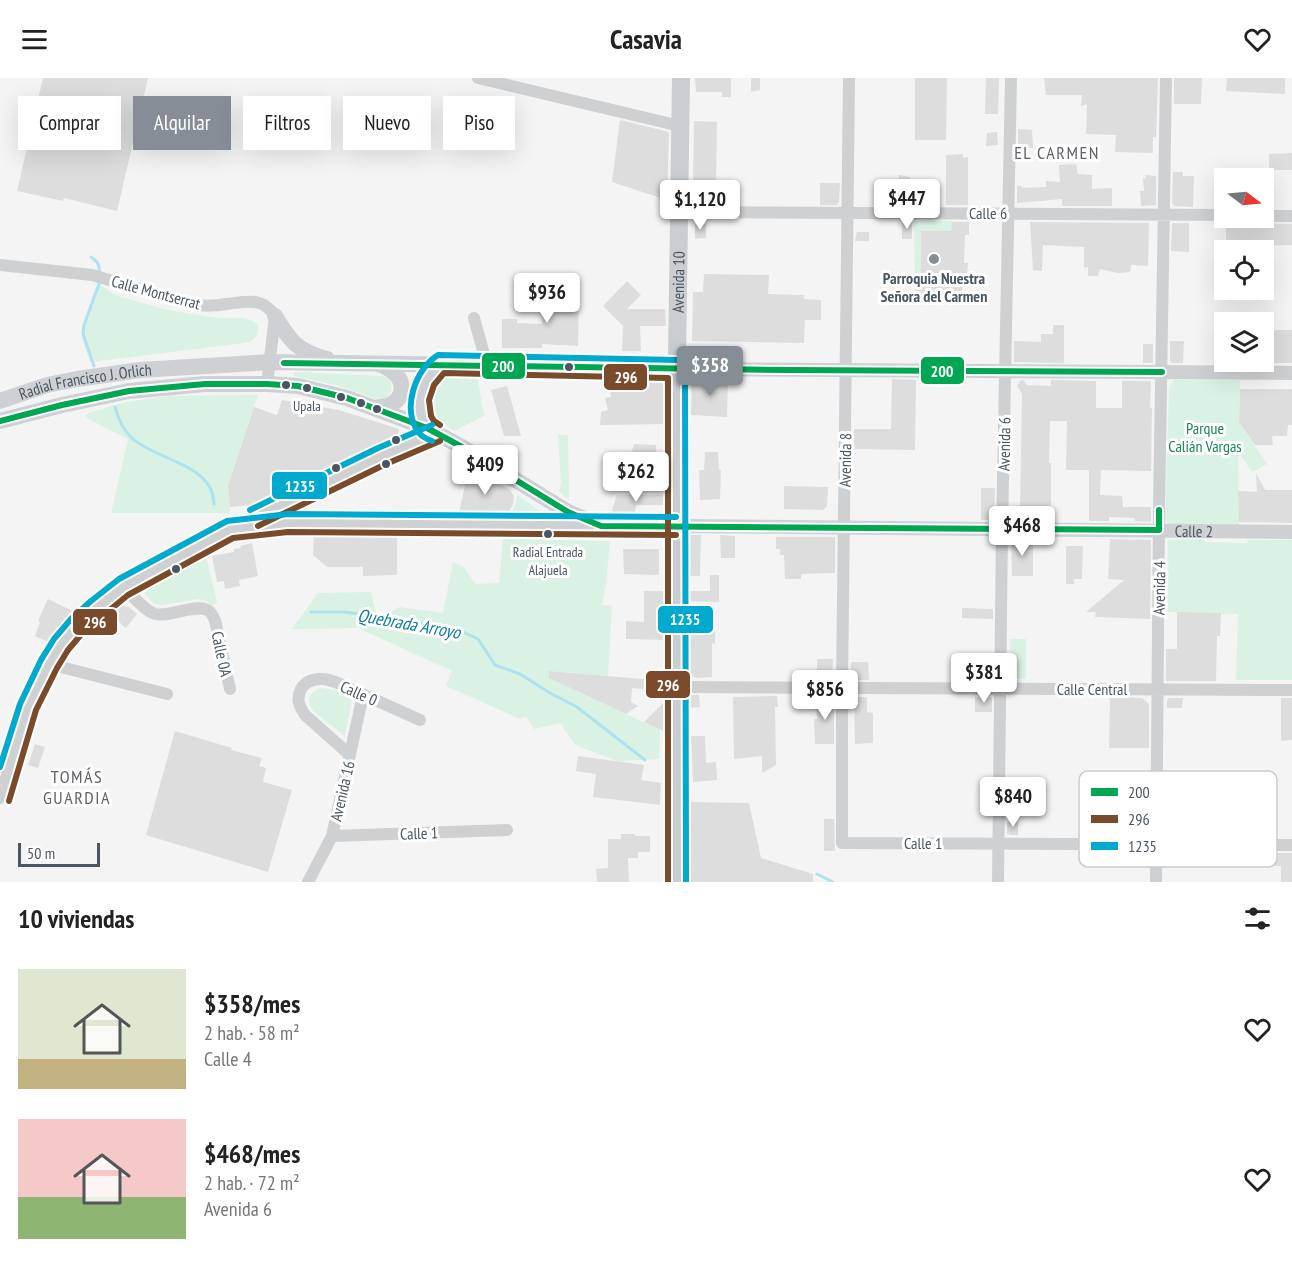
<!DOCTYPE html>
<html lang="es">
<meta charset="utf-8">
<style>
body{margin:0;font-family:"PT Sans Narrow",sans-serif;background:#f6f6f6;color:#222;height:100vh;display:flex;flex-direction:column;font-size:22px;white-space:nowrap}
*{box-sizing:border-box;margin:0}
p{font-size:20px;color:#767676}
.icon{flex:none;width:33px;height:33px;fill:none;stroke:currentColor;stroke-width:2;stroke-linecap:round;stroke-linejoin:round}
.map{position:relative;height:804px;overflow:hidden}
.sheet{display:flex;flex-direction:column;background:#fff;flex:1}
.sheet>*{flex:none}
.guide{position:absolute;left:18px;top:18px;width:600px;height:54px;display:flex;gap:12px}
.needle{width:39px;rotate:106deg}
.fabs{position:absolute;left:1214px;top:90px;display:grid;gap:12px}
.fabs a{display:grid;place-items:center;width:60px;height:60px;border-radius:0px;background:#fff;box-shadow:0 6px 24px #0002;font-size:30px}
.scale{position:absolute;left:18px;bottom:15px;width:82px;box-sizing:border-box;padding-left:6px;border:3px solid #4a5661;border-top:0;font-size:16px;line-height:21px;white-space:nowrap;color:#4a5661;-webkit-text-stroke:4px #fff;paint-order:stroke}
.price{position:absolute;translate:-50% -51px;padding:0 14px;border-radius:6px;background:#fff;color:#222;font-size:20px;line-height:39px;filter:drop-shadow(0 2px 3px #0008)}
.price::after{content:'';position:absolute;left:50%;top:36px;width:18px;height:14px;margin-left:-9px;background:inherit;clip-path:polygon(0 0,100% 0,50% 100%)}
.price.current{background:#868d94;color:#fff}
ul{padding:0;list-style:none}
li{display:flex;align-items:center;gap:18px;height:150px;padding:0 18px}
li span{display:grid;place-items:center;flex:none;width:168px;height:120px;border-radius:0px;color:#555}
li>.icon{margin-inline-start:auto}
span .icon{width:72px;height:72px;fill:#fffc;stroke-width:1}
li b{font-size:26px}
h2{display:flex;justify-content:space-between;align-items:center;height:72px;padding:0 18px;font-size:26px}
.chip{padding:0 21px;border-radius:0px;background:#fff;box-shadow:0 6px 24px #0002;font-size:21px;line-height:54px}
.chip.current{background:#868d94;color:#fff}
header{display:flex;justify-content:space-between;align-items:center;height:78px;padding:0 18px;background:#fff;font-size:27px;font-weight:700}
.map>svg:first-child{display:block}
.green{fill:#d9f2e3}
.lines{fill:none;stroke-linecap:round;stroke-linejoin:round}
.stream{stroke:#aee2f0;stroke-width:3}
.building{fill:#ddddde}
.minor{stroke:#ced0d2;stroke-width:12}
.tertiary{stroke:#ced0d2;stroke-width:14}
.secondary{stroke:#ced0d4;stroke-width:16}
.primary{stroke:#caced1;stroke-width:18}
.bus-1-casing{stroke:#fff;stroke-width:10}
.bus-2-casing{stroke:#fff;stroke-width:10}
.bus-3-casing{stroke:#fff;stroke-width:10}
.bus-1{stroke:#00a651;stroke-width:6}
.bus-2{stroke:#7a4b2a;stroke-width:6}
.bus-3{stroke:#00a9ce;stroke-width:6}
.poi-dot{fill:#868d94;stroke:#fff;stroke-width:2}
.bus-dot{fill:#4a5661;stroke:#fff;stroke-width:2}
.labels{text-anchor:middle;stroke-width:6;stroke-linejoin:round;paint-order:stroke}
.bus-label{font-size:14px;fill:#4a5661;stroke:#fff}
.street-label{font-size:16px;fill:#4a5661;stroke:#fff}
.poi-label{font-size:16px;font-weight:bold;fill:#4a5661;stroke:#fff}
.park-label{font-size:16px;fill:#17864f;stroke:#fff}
.neighbourhood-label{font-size:18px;letter-spacing:1.5px;fill:#5f6368;stroke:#fff}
.water-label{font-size:18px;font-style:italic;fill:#0c7c9b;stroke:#fff}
.key{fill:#fff;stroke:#c9ccd0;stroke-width:1.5}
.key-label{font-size:16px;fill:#4a5661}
.line-badge{stroke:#fff;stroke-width:2}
.badge-label{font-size:16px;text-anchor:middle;font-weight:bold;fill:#fff}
</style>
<header><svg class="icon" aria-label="menu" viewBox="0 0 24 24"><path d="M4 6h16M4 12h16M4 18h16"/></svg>Casavia<svg class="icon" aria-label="heart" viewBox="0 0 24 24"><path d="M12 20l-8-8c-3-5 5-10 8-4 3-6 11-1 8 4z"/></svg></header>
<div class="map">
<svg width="1292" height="804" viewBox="0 0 1292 804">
<rect width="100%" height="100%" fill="#f4f4f4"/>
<path class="green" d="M914 143H952L950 209 921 153V209L915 210Z
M99 206 115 217 164 231 191 236 220 240H244L253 243 257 246 259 251 257 257 253 262 245 265 91 284C81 263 79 254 88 233 92 224 94 215 99 206Z
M294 294 384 298C395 303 392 314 386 322H378L340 308 294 298Z
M444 295 477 297 484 338 454 353 429 336C429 317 431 308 444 295Z
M1174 302H1240L1239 344 1267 386 1252 394 1241 378 1238 379 1239 448 1169 447 1165 443 1169 309Z
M258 317 228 408 230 435H111L128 361 85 339 88 335 126 324 168 318Z
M558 356 568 357 569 422 559 414 561 405Z
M517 417 544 436H510L516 426Z
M503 461 610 463 606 505 602 527 612 528 608 598 550 593 549 600 660 652 659 681 617 683 575 667 560 645 534 651 526 638 520 641 446 608 452 593 358 550 292 551 318 515 371 514 378 543 399 529 443 535 453 484 464 489 475 506 499 505Z
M1203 461 1207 464 1246 465 1249 462H1292V602H1236L1238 536 1166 534 1168 462Z
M206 479 217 524 213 528 205 522 198 521 162 527C153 527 149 521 144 514Z
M1010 561H1026V601L1010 600Z
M321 610 336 612 352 620 345 658 314 634C306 623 308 614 321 610Z"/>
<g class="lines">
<path class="stream" d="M91 179C97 183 100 186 99 195
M94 288 83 256 84 247 99 206V201
M115 329C118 341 124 353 133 361 154 379 194 384 209 408 213 413 213 419 214 426
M311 534H345L427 546 457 551 478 561 495 587 520 596 550 615 577 629 645 682
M817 796 833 804"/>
</g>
<path class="building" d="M43 0H148L117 133 64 120 63 123 17 113Z
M695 0H731V19H722V14H696Z
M751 0H760V12L751 14Z
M915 0H947L946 62H915Z
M986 0H999L998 36H985Z
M1044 0H1158L1156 59H1153V75L1115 74 1116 57 1086 56 1087 26 1081 28 1082 17H1046Z
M1174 0H1202L1201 26H1174Z
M1227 0H1285V16L1226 13Z
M620 42 669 54 667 122 612 104Z
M694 43 717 44 716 109H693Z
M1018 51 1032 52 1033 70H1018Z
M997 54 998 67 986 68 987 55Z
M1292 75V92H1269V76Z
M963 76V80L968 79V127H946V77Z
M1076 86 1078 96 1092 97V111L1112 110V128H1062V121L1017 125V108H1022V110L1046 109V103L1060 104 1059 87Z
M1173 94H1183V98H1194L1193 129 1175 128 1172 125Z
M899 97 910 99V125H899Z
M1145 97 1156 98V127L1141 128 1140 113H1144L1143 100H1146Z
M820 105H840L839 124 837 127H820Z
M902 143 912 144V161H902Z
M952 144H969V157H965L964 185H968L967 196 963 195 962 214H960L959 222 914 221 915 210 921 209V153H951Z
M1030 144 1149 145 1148 188 1131 187 1130 194 1118 195 1100 191 1098 198H1088V189L1084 190V169L1043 167 1042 193 1033 192Z
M1172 145H1189V174L1171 173Z
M1243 145 1292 146V167L1242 168V163H1226V147H1242Z
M695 146H706V160L695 161Z
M857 154H869V163H855Z
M704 196 769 197 768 216 804 217V221L821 222V242H805L804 265 692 263 693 214H703Z
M627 203 641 217 627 231H665L666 248H640L641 273H622L623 248 603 228Z
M579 214 578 268 542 266V270H502V241H517V245L542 246 543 215Z
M1053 247H1064V285L1014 284V263L1041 264V256H1053Z
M1263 252H1292V285H1263Z
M1170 263H1184L1183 285H1171L1170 283Z
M1143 266H1153V285H1143Z
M692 300H728L727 339 691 337Z
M892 301 916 302 915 372 853 371 854 351H891Z
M609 302 664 303 665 346 600 347 601 334 608 332 605 320 611 319Z
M1021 302H1023L1027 307 1051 308V302L1096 303V330H1122V303H1151L1150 330H1152L1151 393 1101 392 1100 417 1122 418 1123 429H1151V444L1135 443V440L1109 439V443H1089V392H1066L1067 343H1050L1049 385H1051V433L1020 434 1022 316 1017 308Z
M507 308 521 358H504L491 312Z
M1240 311H1292V347H1288L1287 358H1272L1273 367H1255L1239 344Z
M282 322 339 332 399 351 398 356 401 357 400 361 331 393 253 427 230 429 228 408 254 329 277 337Z
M634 366 656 367V383L629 382Z
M705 374H718L719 392H721L720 421 700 422 699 392H704Z
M469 389 510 412 514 418 513 426 510 432 504 436 459 435Z
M1256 395 1265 412H1292V445L1239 444 1238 413 1257 414Z
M784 408 828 409 827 428 823 432 784 431Z
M981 410H995L994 442H981Z
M617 417H665V427H636L635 436 611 435Z
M314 454H397V497L363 498V489H327L313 477Z
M690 457H701L700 498H690Z
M720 457 735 458V480H721Z
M776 459H835V495L801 496V501H785L784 477H780V471H776Z
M1011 460H1033V498H1012Z
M1110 461 1151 462 1150 541 1095 539 1096 534H1086L1124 502 1108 501Z
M252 465 258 498 239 502 240 508 225 511 224 503 217 504 212 478 234 474V471L241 470 240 468Z
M1066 468H1083L1082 501H1074V506H1066Z
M623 471H659V497L624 496Z
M710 497H719V524L690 523V513H710Z
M644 513H665V562L626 561V543L644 544Z
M48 521 77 535 65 546 50 565 35 558 40 544 38 543Z
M124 528 129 529 137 536 126 550 112 538 119 529Z
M962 530 993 531V541L962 540Z
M1177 534 1221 535 1220 558H1217L1216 603H1166V571H1177Z
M690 552 715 553V566L712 565V599L696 600 690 596Z
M817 581H833L832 602 817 601Z
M977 581H991V600H978L980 602H976Z
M851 584H868L869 602H851Z
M549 593 665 603 664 611 652 619V612L632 610 631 624 638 628 626 636 549 600Z
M689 617H699L700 629 689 630Z
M777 618 778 629H775L776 687 762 695V678L734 681 733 619Z
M816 618H834V666H815L814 641H817Z
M854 619H867V634L873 635V665L855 666Z
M975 619H992V634H975Z
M1110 619 1142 620 1149 626V670H1109Z
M1169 620H1183L1182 630H1167V622Z
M1281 620H1292V662L1281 663Z
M665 623V654L644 644Z
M175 653 232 670 231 672 262 680 259 688 266 690 263 704 292 712 268 794 146 757Z
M691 658H705L706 685 716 684 717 702 693 704Z
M35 666 45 669 38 690 28 687Z
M578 678 644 687 641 702 661 705 660 727 593 719 596 696 576 693Z
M690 724 749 725 761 780 813 796V804H690Z
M824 741H834L835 773H824Z
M1007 744H1018V757H1010L1007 755Z
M621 756H635V758H650V774H638V780H628L629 804H597L596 791 608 790V761H621Z
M1264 775H1292V804H1281V788H1264Z"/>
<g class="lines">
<path class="minor" d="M478 0 680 48
M849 0 842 609V765L1292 767
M679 134 1224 137
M1263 138H1292
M0 187 92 197 196 227C206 228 216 228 226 226 246 224 262 218 275 238L267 306
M474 240 487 287
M241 450 288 445 595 448
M123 509C131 516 145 533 155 536 170 540 200 523 210 534 212 536 213 539 215 542L230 611
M49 586 167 616
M676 609 1292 612
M350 677 305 637C299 628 296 621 301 611 305 604 313 601 321 601 334 601 348 610 360 615 380 624 400 633 420 642
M0 720 28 629 49 586 61 567 78 547 97 530 123 509 230 451 382 378 436 355
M332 758 507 752
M308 804 332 758 363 617
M998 804 1002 451 1011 0
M1156 804 1159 432 1166 0"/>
<g class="tertiary">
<path d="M677 291 1292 295"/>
<path id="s1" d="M676 448 1292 454"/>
</g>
<g class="secondary">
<path d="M275 238C290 263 297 273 327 281"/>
<path id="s2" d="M0 323 47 307 77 301 140 292 239 286 269 284 405 286 677 291"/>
<path d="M375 330C380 329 385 329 390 327 404 320 406 304 393 294 390 291 384 288 380 286"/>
<path d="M0 343 62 327 129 313 205 306H267L298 308 347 320 427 350 462 369 568 434 601 448H676"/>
<path d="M427 350C413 324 420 305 440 286"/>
</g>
<path class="primary" id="s3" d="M677 804 676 353 681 0"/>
<g class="bus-1-casing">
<path id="bus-1" d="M284 285 788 292 1162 294
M0 343 62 327 129 313 205 306H267L298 308 347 320 427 350 462 369 568 434 601 448 1159 452V432"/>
</g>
<g class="bus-2-casing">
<path id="bus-2" d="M440 347 434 343 431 338 429 322 434 307 444 295 668 300V804
M258 448 386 386 440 363
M9 723 36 632 57 590 68 572 84 553 128 517 233 460 288 454 676 457"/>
</g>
<g class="bus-3-casing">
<path id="bus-3" d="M432 363C427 361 422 359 419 355 401 332 415 291 438 277L677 282 681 283 685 287 686 804
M250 432 378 370 432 347
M0 689 20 626 41 582 54 561 71 541 91 523 119 501 227 443 288 436 676 439"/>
</g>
<use href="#bus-1" class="bus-1"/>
<use href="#bus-2" class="bus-2"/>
<use href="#bus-3" class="bus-3"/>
</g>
<circle class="poi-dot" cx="934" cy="181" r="6"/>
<g class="bus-dot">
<circle cx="569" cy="289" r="5"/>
<circle cx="286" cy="307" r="5"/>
<circle cx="307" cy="310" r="5"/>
<circle cx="341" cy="319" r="5"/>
<circle cx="361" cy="325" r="5"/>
<circle cx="377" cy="331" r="5"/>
<circle cx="396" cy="362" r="5"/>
<circle cx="386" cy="386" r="5"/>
<circle cx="336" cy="390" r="5"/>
<circle cx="548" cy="456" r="5"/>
<circle cx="176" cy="491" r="5"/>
</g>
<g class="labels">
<g class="bus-label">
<text x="307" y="333">Upala</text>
<text x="548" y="479">Radial Entrada<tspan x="548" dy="18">Alajuela</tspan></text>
</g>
<g class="street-label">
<text x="988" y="141">Calle 6</text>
<text dy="6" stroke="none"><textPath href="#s3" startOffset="600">Avenida 10</textPath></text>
<text transform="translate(156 214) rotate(15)" y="6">Calle Montserrat</text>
<text dy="6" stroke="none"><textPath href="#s2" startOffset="88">Radial Francisco J. Orlich</textPath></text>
<text transform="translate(1004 366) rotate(-89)" y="6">Avenida 6</text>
<text transform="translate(845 382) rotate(-89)" y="6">Avenida 8</text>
<text dy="6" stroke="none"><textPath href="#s1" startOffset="518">Calle 2</textPath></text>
<text transform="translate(1159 510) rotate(-89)" y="6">Avenida 4</text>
<text transform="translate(222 576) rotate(78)" y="6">Calle 0A</text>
<text x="1092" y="617">Calle Central</text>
<text transform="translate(359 615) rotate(24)" y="6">Calle 0</text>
<text transform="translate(342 713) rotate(-77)" y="6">Avenida 16</text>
<text transform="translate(419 755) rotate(-2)" y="6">Calle 1</text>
<text x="923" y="771">Calle 1</text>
</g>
<g class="poi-label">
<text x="934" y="206">Parroquia Nuestra<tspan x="934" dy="18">Señora del Carmen</tspan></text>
</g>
<g class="park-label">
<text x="1205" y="356">Parque<tspan x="1205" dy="18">Calián Vargas</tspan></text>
</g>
<g class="neighbourhood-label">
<text x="1057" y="81">EL CARMEN</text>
<text x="77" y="705">TOMÁS<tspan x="77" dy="21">GUARDIA</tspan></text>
</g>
<g class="water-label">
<text transform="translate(409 546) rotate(10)" y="6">Quebrada Arroyo</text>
</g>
</g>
<rect x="1079" y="693" width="198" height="96" rx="9" class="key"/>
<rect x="1091" y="710" width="27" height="8" fill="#00a651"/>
<rect x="1091" y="737" width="27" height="8" fill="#7a4b2a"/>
<rect x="1091" y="764" width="27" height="8" fill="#00a9ce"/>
<g class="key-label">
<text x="1128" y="720">200</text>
<text x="1128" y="747">296</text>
<text x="1128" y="774">1235</text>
</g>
<g class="line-badge">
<rect x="481" y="274" width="45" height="28" rx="6" fill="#00a651"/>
<rect x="920" y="278" width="45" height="29" rx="6" fill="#00a651"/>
<rect x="603" y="285" width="45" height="28" rx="6" fill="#7a4b2a"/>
<rect x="271" y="393" width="57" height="29" rx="6" fill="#00a9ce"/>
<rect x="657" y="527" width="57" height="29" rx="6" fill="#00a9ce"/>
<rect x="72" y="530" width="46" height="28" rx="6" fill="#7a4b2a"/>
<rect x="645" y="592" width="46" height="29" rx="6" fill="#7a4b2a"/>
</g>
<g class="badge-label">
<text x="503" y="294">200</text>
<text x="942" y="299">200</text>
<text x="626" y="305">296</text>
<text x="300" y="414">1235</text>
<text x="685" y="547">1235</text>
<text x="95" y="550">296</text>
<text x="668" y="613">296</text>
</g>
</svg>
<div class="fabs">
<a><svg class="needle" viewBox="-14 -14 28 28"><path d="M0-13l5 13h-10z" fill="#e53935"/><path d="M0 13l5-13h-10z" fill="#767676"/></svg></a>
<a><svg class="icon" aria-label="locate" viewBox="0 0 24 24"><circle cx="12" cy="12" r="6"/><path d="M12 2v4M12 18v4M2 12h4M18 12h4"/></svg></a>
<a><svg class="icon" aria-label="layers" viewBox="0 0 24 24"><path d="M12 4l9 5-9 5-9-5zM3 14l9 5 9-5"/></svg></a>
</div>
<div class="scale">50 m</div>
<b class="price" style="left:907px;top:152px">$447</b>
<b class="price" style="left:700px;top:153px">$1,120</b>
<b class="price" style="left:547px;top:246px">$936</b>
<b class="price current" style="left:710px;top:319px">$358</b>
<b class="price" style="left:485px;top:418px">$409</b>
<b class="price" style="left:636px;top:425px">$262</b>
<b class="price" style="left:1022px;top:479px">$468</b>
<b class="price" style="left:984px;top:626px">$381</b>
<b class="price" style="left:825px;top:643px">$856</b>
<b class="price" style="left:1013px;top:750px">$840</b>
<div class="guide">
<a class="chip">Comprar</a>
<a class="chip current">Alquilar</a>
<a class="chip">Filtros</a>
<a class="chip">Nuevo</a>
<a class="chip">Piso</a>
</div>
</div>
<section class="sheet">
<h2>10 viviendas<svg class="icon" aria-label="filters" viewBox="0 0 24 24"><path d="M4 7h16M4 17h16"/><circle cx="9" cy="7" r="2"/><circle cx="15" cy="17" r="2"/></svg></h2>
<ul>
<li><span style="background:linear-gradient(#dfe7d0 75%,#c2b280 0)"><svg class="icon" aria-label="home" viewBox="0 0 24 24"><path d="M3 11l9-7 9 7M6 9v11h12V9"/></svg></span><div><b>$358/mes</b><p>2 hab. · 58 m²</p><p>Calle 4</p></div><svg class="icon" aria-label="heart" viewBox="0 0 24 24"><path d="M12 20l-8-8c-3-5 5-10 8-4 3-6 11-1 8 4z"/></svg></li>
<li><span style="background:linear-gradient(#f6c9c9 65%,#8fb573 0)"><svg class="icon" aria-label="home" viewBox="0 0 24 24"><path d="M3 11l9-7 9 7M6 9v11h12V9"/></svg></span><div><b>$468/mes</b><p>2 hab. · 72 m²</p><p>Avenida 6</p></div><svg class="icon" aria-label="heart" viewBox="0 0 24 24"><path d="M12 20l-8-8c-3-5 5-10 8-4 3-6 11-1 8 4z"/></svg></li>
</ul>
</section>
